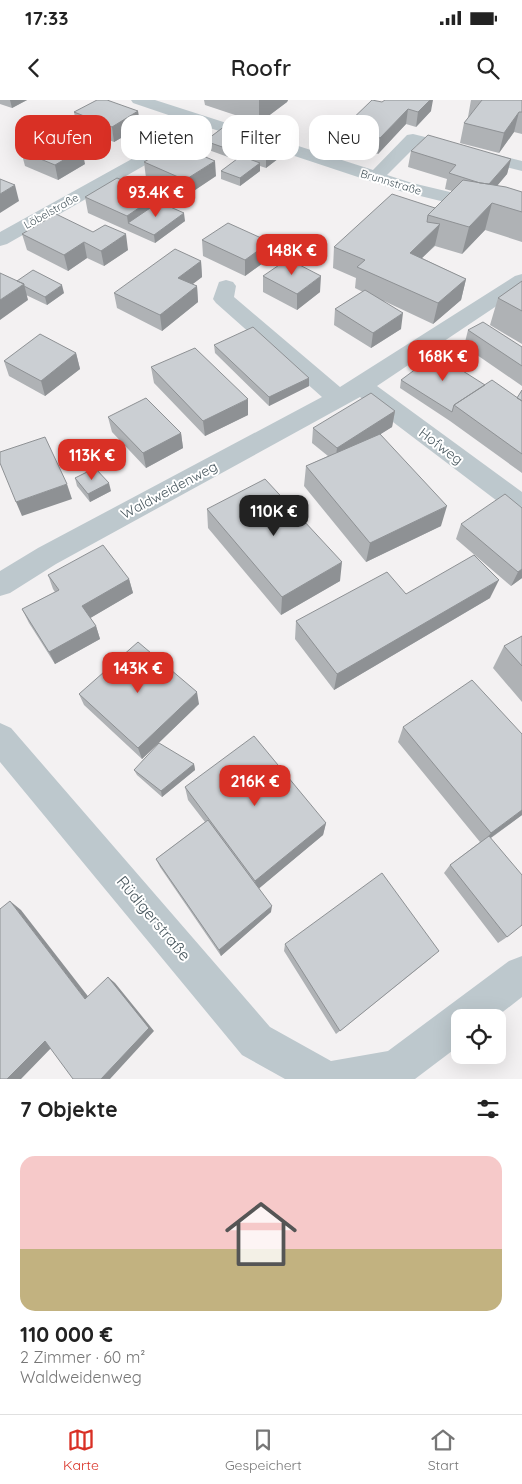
<!DOCTYPE html>
<html lang="de">
<meta charset="utf-8">
<style>
body{margin:0;font-family:Quicksand,sans-serif;background:#f6f6f6;color:#222;height:100vh;display:flex;flex-direction:column;font-size:19px;white-space:nowrap}
*{box-sizing:border-box;margin:0}
p{font-size:16px;color:#767676}
.icon{flex:none;width:28px;height:28px;fill:none;stroke:currentColor;stroke-width:2;stroke-linecap:round;stroke-linejoin:round}
.map{position:relative;height:979px;overflow:hidden}
.sheet{display:flex;flex-direction:column;background:#fff;flex:1}
.sheet>*{flex:none}
.top-card{position:absolute;left:15px;top:15px;width:492px;height:45px;display:flex;gap:10px}
.fabs{position:absolute;left:451px;top:909px;display:grid;gap:10px}
.fabs a{display:grid;place-items:center;width:55px;height:55px;border-radius:10px;background:#fff;box-shadow:0 5px 20px #0002;font-size:25px}
.price{position:absolute;translate:-50% -42px;padding:0 11px;border-radius:10px;background:#d93025;color:#fff;font-size:16px;line-height:32px;filter:drop-shadow(0 1px 2px #0008)}
.price::after{content:'';position:absolute;left:50%;top:30px;width:15px;height:11px;margin-left:-8px;background:inherit;clip-path:polygon(0 0,100% 0,50% 100%)}
.price.active{background:#222;color:#fff}
ul{padding:0;list-style:none}
li{display:grid;align-content:center;gap:10px;height:265px;padding:0 20px}
li+li{border-top:1px solid #e0e0e0}
li span{display:grid;place-items:center;height:155px;border-radius:15px;color:#555}
li>.icon{margin-inline-start:auto}
span .icon{width:90px;height:90px;fill:#fffc;stroke-width:1}
li b{font-size:21px}
h2{display:flex;justify-content:space-between;align-items:center;height:60px;padding:0 20px;font-size:21px}
.pill{padding:0 18px;border-radius:15px;background:#fff;box-shadow:0 5px 20px #0002;font-size:18px;line-height:45px}
.pill.active{background:#d93025;color:#fff}
.status{display:flex;justify-content:space-between;align-items:center;height:35px;padding:0 25px;background:#fff;direction:ltr}
.status svg{height:14px;fill:currentColor}
header{display:flex;justify-content:space-between;align-items:center;height:65px;padding:0 20px;background:#fff;font-size:22px;font-weight:600}
.tab-bar{display:flex;justify-content:space-around;align-items:center;height:70px;border-top:1px solid #e0e0e0;background:#fff;font-size:14px;color:#767676}
.tab-bar a{display:grid;justify-items:center;gap:2px}
.tab-bar .active{color:#d93025}
.map>svg:first-child{display:block}
.lines{fill:none;stroke-linecap:round;stroke-linejoin:round}
.minor{fill:#bdc8cd;fill-rule:evenodd}
.wall{fill:#afb2b5}
.shaded-wall{fill:#8e9194}
.building{fill:#cbcfd3;stroke:#8e9194}
.labels{text-anchor:middle;stroke-width:4;stroke-linejoin:round;paint-order:stroke}
.far-street-label{font-size:11px;fill:#49585f;stroke:#fff}
.street-label{font-size:14px;fill:#49585f;stroke:#fff}
.near-street-label{font-size:16px;fill:#49585f;stroke:#fff}
</style>
<div class="status"><b>17:33</b><svg viewBox="0 0 49 12"><path d="M0 12V9h3v3zM5 12V6h3v6zM10 12V3h3v9zM15 12V0h3v12zM26 1h20v11H26zM47 4h2v5h-2z"/></svg></div>
<header><svg class="icon" aria-label="back" viewBox="0 0 24 24"><path d="M15 5l-7 7 7 7"/></svg>Roofr<svg class="icon" aria-label="search" viewBox="0 0 24 24"><circle cx="10" cy="10" r="6"/><path d="M15 15l6 6"/></svg></header>
<div class="map">
<svg width="522" height="979" viewBox="0 0 522 979">
<rect width="100%" height="100%" fill="#f3f1f2"/>
<g class="lines">
<path class="minor" d="M131 0H155L373 70 407 35 413 34 522 61V71L417 45 387 75 412 83 522 109V121L400 91 210 28 7 144 0 146V132L195 24 133 3Z
M522 174V189L377 286 522 392V416L513 413 360 297 56 464 10 493 0 496V471L38 448 322 297 216 203 213 199 219 182 226 180 233 182 236 186 234 197 340 287 515 176Z
M0 623 11 628 270 927 331 961 388 951 509 861 522 856V897L495 918H460V945L415 979H285L242 955 0 662Z"/>
</g>
<path class="wall" d="M0 0H27L12 8 0 4Z
M204 0H288L287 2 259 23 205 5Z
M471 0H522V34L514 32 499 53 460 43 464 23 469 17H468Z
M382 2 431 11 416 27 406 24 378 54 341 44 343 28Z
M138 11 140 27 114 42 77 28 74 12Z
M248 34V42L228 57 206 49 205 41Z
M21 51 85 64 58 80 25 66Z
M411 51 511 59 507 74 497 86 522 92V142L485 130 462 154 435 146 422 158 466 179 461 200 433 224 384 201 401 229 371 248 334 225 335 209 363 192 355 188 356 178 333 168 334 147 435 108 452 91 445 89 447 79 408 67Z
M246 52 283 55 266 68 260 66V71L240 86 221 79V71L246 58Z
M144 62 216 76 186 96 146 78Z
M158 95 159 102 185 121 155 143 88 113 85 97Z
M93 132 128 150 104 166 87 158 68 171 27 150 22 134Z
M202 140 270 142V158L245 176 203 156Z
M201 161 202 177 192 184 197 186 198 202 162 231 117 208 114 193Z
M263 176 320 192 297 210 263 192Z
M17 181 64 193 47 205 26 195 28 200Z
M522 181V244L490 225 498 198Z
M468 230 522 247V286L464 246Z
M214 245 309 286 269 306 215 253Z
M76 253 80 269 45 296 9 276 4 261Z
M151 267 248 315 205 336 154 283Z
M401 280 485 285 517 298 522 290V373L450 321 400 288Z
M395 311 392 327 380 334 441 426 366 462 304 386 306 366 328 356 312 343 313 328Z
M108 317 181 333 183 348 146 368 112 332Z
M75 378 111 391 90 402 77 386Z
M522 408V478L511 486 456 439 461 424Z
M207 409 340 481 281 515 208 428Z
M48 475 129 479 133 493 90 518 96 526 100 539 55 564 29 523 22 509 55 492 53 489Z
M406 494 490 498 334 590 295 539 296 521Z
M522 536V602L493 568 504 546Z
M79 594 199 604 142 659 84 605Z
M403 627 522 634V715L491 738 507 837 498 843 444 773 450 765 480 742 398 642Z
M194 664 195 670 162 697 137 675 134 670Z
M185 687 326 723 323 735 259 788 271 812 221 856 160 767 156 759 205 722 188 700Z
M285 844 431 858 336 934 284 851Z"/>
<path class="shaded-wall" d="M10 0H27L12 8Z
M259 0H288L287 2 259 23Z
M430 0H433L431 11 416 27 418 12Z
M408 9 406 24 378 54 380 38Z
M138 11 140 27 114 42 112 27Z
M519 12 514 32 499 53 504 33Z
M248 34V42L228 57V49Z
M284 46 283 55 266 68V59Z
M82 49 85 64 58 80 55 65Z
M511 59 507 74 484 101 488 85Z
M215 61 216 76 186 96 185 80Z
M260 63V71L240 86V78Z
M15 85 19 101 0 113V94Z
M158 95 160 111 128 123 127 116Z
M492 103 485 130 462 154 469 127Z
M184 113 185 121 155 143 154 135Z
M440 124 435 145 406 174 410 153Z
M126 134 128 150 104 166 101 151Z
M84 142 87 158 68 171 64 155Z
M270 142V158L245 176V160Z
M201 161 202 177 180 194 178 178Z
M321 176 320 192 297 210V194Z
M466 179 461 200 433 224 438 203Z
M24 184 28 200 0 220V200Z
M62 185 64 193 47 205 45 197Z
M197 186 198 202 162 231 160 215Z
M403 213 401 229 371 248 373 233Z
M76 253 80 269 45 296 41 281Z
M309 278V286L269 306V297Z
M248 299V315L205 336 203 321Z
M395 311 392 327 335 363 337 348Z
M181 333 183 348 146 368 143 353Z
M109 383 111 391 90 402 88 394Z
M67 384 72 399 22 416 16 402Z
M447 406 441 426 366 462 370 443Z
M342 462 340 481 281 515 282 497Z
M522 469V478L511 486 518 472Z
M129 479 133 493 87 520 82 506Z
M499 480 490 498 334 590 337 574Z
M96 526 100 539 55 564 49 552Z
M197 592 199 604 142 659 138 648Z
M194 664 195 670 162 697 161 691Z
M522 710V715L482 744 491 733Z
M326 723 323 735 256 791 255 781Z
M10 801 21 810 94 904 85 899Z
M272 806 271 812 221 856 219 850Z
M108 877 115 883 154 931 110 979H101Z
M45 941 55 944 21 979H7Z"/>
<path class="building" d="M97 0H107L138 11 112 27 74 12Z
M372 0 382 2 385 0H430L418 12 408 9 380 38 343 28Z
M482 0H522V12H519L504 33 464 23Z
M225 26 248 34 228 49 205 41Z
M48 35 82 49 55 65 21 51Z
M428 35 511 59 489 84 480 83 449 73 456 65 411 51Z
M263 39 284 46 266 59 246 52Z
M175 44 215 61 185 80 144 62Z
M241 56 260 63 240 78 221 71Z
M117 78 158 95 127 116 85 97Z
M0 79 15 85 0 94Z
M463 80 506 87 522 92V112L492 103 469 127 428 115Z
M392 94 435 108 428 115 427 122 440 124 410 153 466 179 438 203 357 167 365 160 334 147Z
M159 102 184 113 154 135 128 123Z
M56 114 93 132 105 125 126 134 101 151 84 142 64 155 22 134Z
M228 123 270 142 245 160 202 140Z
M175 149 201 161 178 178 197 186 160 215 114 193Z
M288 159 321 176 297 194 263 176Z
M33 170 62 185 45 197 24 186V184L17 181Z
M0 173 24 184 0 200Z
M522 181V211L498 198Z
M365 190 403 213 373 233 335 209Z
M483 222 522 247V266L468 230Z
M253 227 309 278 269 297 214 245Z
M40 234 76 253 41 281 4 261Z
M195 248 248 299 203 321 151 267Z
M436 254 485 285 454 305 452 312 401 280Z
M492 280 522 301V354L454 305Z
M522 290V301L517 298Z
M371 293 395 311 337 348 313 328Z
M146 298 181 333 143 353 108 317Z
M380 334 447 406 370 443 306 366Z
M45 337 67 384 16 402 0 363V352Z
M95 368 109 383 88 394 75 378Z
M265 379 342 462 282 497 207 409Z
M505 394 522 408V469L518 472 461 424Z
M103 445 129 479 82 506 96 526 49 552 22 509 59 490 48 475Z
M474 455 499 480 337 574 296 521 387 472 406 494Z
M522 536V566L504 546Z
M138 542 197 592 138 648 79 594Z
M472 580 522 634V710L491 733 403 627Z
M254 636 326 723 255 781 185 687Z
M159 643 194 664 161 691 134 670Z
M208 720 272 806 219 850 156 759Z
M489 736 522 775V825L507 837 450 765Z
M382 773 439 851 340 931 285 844Z
M10 801 85 899 108 877 149 928 101 979H73L45 941 7 979H0V809Z"/>
<g class="labels">
<g class="far-street-label">
<text transform="translate(391 82) rotate(17)" y="4">Brunnstraße</text>
<text transform="translate(51 111) rotate(-29)" y="4">Löbelstraße</text>
</g>
<g class="street-label">
<text transform="translate(441 346) rotate(37)" y="5">Hofweg</text>
<text transform="translate(169 390) rotate(-28)" y="5">Waldweidenweg</text>
</g>
<g class="near-street-label">
<text transform="translate(154 818) rotate(50)" y="6">Rüdigerstraße</text>
</g>
</g>
</svg>
<div class="fabs">
<a><svg class="icon" aria-label="locate" viewBox="0 0 24 24"><circle cx="12" cy="12" r="6"/><path d="M12 2v4M12 18v4M2 12h4M18 12h4"/></svg></a>
</div>
<b class="price" style="left:156px;top:118px">93.4K €</b>
<b class="price" style="left:292px;top:176px">148K €</b>
<b class="price" style="left:443px;top:282px">168K €</b>
<b class="price" style="left:92px;top:381px">113K €</b>
<b class="price active" style="left:274px;top:437px">110K €</b>
<b class="price" style="left:138px;top:594px">143K €</b>
<b class="price" style="left:255px;top:707px">216K €</b>
<div class="top-card">
<a class="pill active">Kaufen</a>
<a class="pill">Mieten</a>
<a class="pill">Filter</a>
<a class="pill">Neu</a>
</div>
</div>
<section class="sheet">
<h2>7 Objekte<svg class="icon" aria-label="filters" viewBox="0 0 24 24"><path d="M4 7h16M4 17h16"/><circle cx="9" cy="7" r="2"/><circle cx="15" cy="17" r="2"/></svg></h2>
<ul>
<li><span style="background:linear-gradient(#f6c9c9 60%,#c2b280 0)"><svg class="icon" aria-label="home" viewBox="0 0 24 24"><path d="M3 11l9-7 9 7M6 9v11h12V9"/></svg></span><div><b>110 000 €</b><p>2 Zimmer · 60 m²</p><p>Waldweidenweg</p></div></li>
</ul>
</section>
<nav class="tab-bar">
<a class="active"><svg class="icon" aria-label="map" viewBox="0 0 24 24"><path d="M3 6l6-2 6 2 6-2v14l-6 2-6-2-6 2zM9 4v14M15 6v14"/></svg>Karte</a>
<a><svg class="icon" aria-label="saved" viewBox="0 0 24 24"><path d="M7 4h10v16l-5-4-5 4z"/></svg>Gespeichert</a>
<a><svg class="icon" aria-label="home" viewBox="0 0 24 24"><path d="M3 11l9-7 9 7M6 9v11h12V9"/></svg>Start</a>
</nav>
